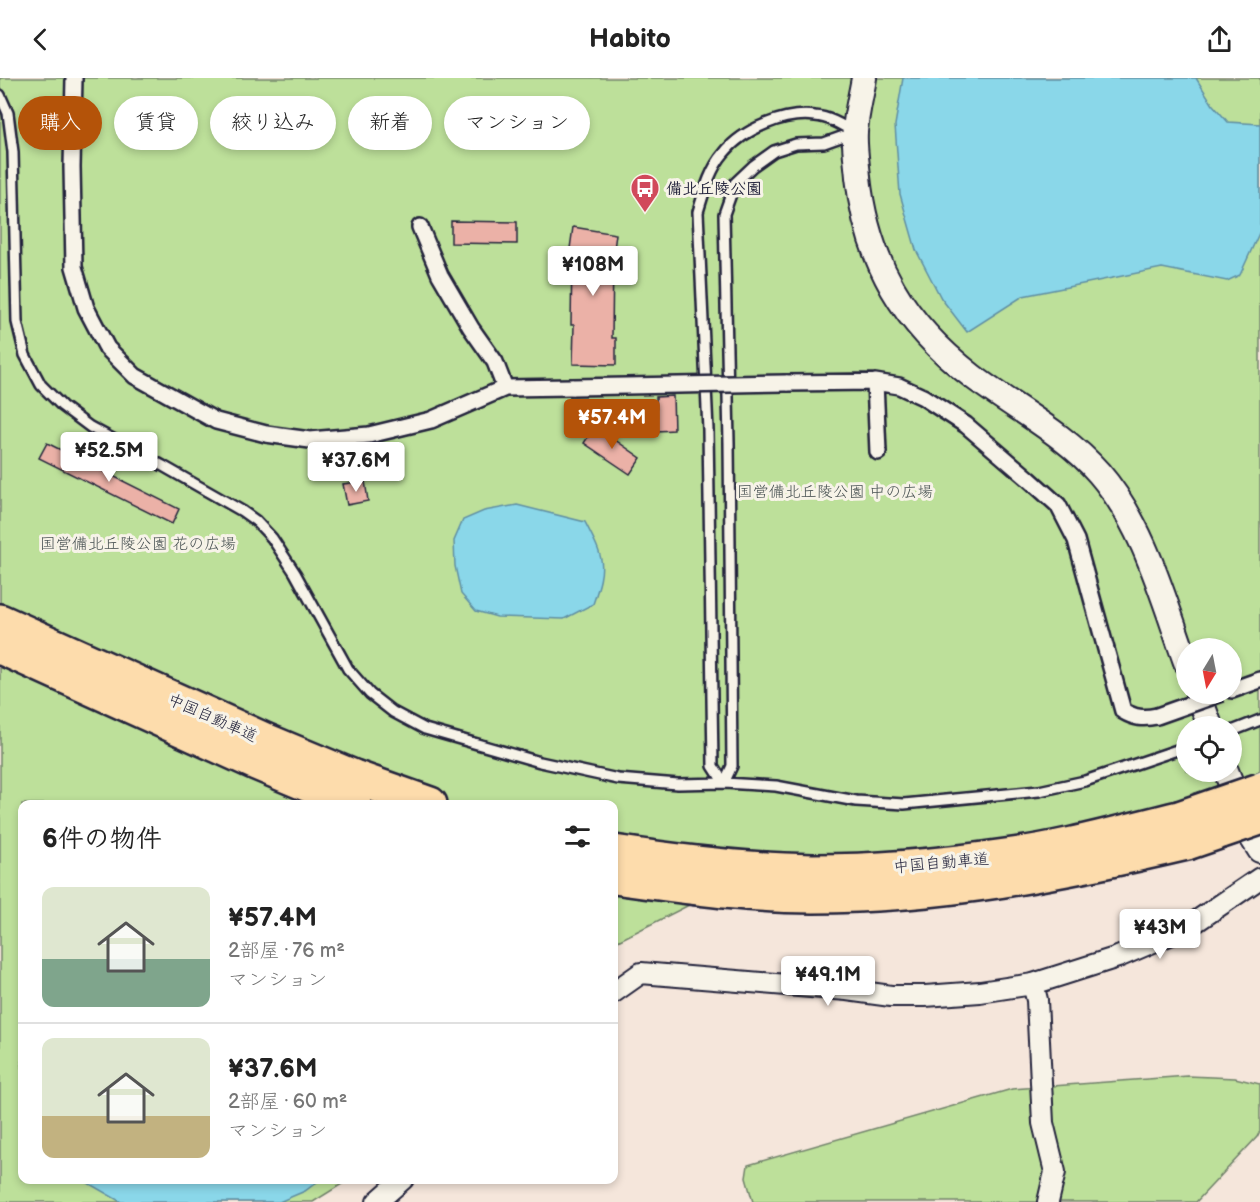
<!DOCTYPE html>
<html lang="ja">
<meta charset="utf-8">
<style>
body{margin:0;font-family:"Balsamiq Sans","Klee One",sans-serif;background:#f6f6f6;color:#222;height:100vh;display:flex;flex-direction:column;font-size:22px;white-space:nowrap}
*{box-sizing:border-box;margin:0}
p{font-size:20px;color:#767676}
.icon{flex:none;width:33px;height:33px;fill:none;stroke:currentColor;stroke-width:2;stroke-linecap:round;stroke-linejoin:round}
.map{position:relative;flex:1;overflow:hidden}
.side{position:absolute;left:18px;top:722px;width:600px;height:384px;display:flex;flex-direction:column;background:#fff;border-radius:12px;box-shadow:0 3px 9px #0003}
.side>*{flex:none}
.top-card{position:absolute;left:18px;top:18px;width:600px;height:54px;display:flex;gap:12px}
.needle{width:39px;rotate:190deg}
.fabs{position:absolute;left:1176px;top:560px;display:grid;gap:12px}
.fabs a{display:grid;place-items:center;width:66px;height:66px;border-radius:50%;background:#fff;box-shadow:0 3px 9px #0003;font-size:30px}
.price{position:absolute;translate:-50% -51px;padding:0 14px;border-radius:6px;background:#fff;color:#222;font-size:20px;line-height:39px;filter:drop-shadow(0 2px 3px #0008)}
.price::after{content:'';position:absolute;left:50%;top:36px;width:18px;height:14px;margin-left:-9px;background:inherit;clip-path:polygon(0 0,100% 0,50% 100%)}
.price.on{background:#b45309;color:#fff}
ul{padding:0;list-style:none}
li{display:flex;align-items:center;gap:18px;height:150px;padding:0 24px}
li+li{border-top:2px solid #e0e0e0}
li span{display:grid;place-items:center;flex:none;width:168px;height:120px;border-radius:12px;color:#555}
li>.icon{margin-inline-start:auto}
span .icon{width:72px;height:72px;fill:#fffc;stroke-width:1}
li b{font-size:26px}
h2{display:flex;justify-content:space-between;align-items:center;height:72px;padding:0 24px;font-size:26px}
.pill{padding:0 21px;border-radius:27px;background:#fff;box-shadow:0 3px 9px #0003;font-size:21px;line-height:54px}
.pill.on{background:#b45309;color:#fff}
header{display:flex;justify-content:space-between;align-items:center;height:78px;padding:0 24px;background:#fff;font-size:27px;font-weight:700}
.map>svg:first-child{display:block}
.green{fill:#bde09a;stroke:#70816a;stroke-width:1.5;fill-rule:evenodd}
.water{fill:#8ad7e9;stroke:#608fa3;stroke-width:1.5}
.building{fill:#ebb1a7;stroke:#22223b;stroke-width:1.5}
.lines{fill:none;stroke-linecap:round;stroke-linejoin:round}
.service-casing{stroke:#22223b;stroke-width:14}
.pedestrian-casing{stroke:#22223b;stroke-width:20}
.minor-casing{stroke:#22223b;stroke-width:24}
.tertiary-casing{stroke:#22223b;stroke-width:28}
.motorway-casing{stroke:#22223b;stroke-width:38}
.service{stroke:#f7f3e8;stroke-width:9}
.pedestrian{stroke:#f7f3e8;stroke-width:15}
.minor{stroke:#f7f3e8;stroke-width:20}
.tertiary{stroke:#f7f3e8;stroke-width:24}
.motorway{stroke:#fddcac;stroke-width:33}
.pedestrian-bridge-casing{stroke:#22223b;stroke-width:20;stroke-linecap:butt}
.motorway-bridge-casing{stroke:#22223b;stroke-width:38;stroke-linecap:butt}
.pedestrian-bridge{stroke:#f7f3e8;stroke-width:15}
.motorway-bridge{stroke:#fddcac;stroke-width:33}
.labels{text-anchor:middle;stroke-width:6;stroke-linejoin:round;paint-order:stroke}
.poi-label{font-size:16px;font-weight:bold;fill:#22223b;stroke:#f7f3e8;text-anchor:start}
.park-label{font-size:16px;fill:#495253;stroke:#f7f3e8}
.street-label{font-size:16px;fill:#22223b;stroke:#f7f3e8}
</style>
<header><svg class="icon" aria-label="back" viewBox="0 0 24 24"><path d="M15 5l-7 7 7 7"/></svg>Habito<svg class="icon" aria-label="share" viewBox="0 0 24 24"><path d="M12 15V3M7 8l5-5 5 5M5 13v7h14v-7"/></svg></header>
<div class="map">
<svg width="1260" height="1124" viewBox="0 0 1260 1124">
<rect width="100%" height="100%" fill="#f5e6db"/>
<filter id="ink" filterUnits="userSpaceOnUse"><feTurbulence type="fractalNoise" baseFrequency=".0167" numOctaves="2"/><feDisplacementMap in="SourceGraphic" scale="12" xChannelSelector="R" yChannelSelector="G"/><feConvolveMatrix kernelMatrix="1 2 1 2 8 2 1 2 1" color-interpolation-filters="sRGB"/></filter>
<g filter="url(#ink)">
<path class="green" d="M0 0H1260V693L1176 728 1073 754 914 777 784 779 614 865V726H22V1101H350L313 1124H0ZM1186 570H1232V615H1186ZM1186 648H1232V693H1186Z
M1188 998 1235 1000 1260 1006V1053L1257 1059 1196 1124H753L746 1100 748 1087 1012 1011Z"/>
<path class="water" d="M903 0H1196L1213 27 1228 44 1260 46V153L1240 197 1227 203 1162 190 1023 218 967 254 941 220 916 172 900 116 895 47Z
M517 427 585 444C604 481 607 486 593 526L564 541 497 539 476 533 461 516 455 488 454 463 463 442 484 433Z
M81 1101H321L305 1113 279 1124H121Z"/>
<path class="building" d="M451 143 517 144V166L451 165Z
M573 149 616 156 613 179 612 260H616V287L573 286 574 247H571L572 178H569Z
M673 318 674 352 657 353 656 319Z
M595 348 641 380 630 396 584 365Z
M47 365 179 431 172 446 39 380Z
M365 403 368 423 347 427 343 406Z"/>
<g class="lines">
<g class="service-casing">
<path id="service" d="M0 17 8 35 13 74 17 244 25 277 41 307 62 328 90 349 163 388 242 433 256 443 272 460 295 495 348 591 370 616 393 634 425 651 540 684 618 701 678 706 724 705 776 708 856 723 904 726 1039 713 1085 703 1186 669
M1232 653 1260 642
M724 705 713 688 708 352 698 134C704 114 710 91 724 75 743 51 785 34 815 38 829 39 842 47 854 54
M724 705 732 688 729 364 724 136 735 105 753 88 774 73 796 66 824 65 855 54"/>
</g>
<g class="pedestrian-casing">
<path id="pedestrian" d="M74 0 72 89 74 189 86 230 107 270 135 298 216 343 266 356 310 362 369 357 431 342 505 310 573 309
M420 149 440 197 471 250 495 284 505 310
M875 304 878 374
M786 305 875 304 899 308 923 319 966 347 1029 401 1058 427 1076 462 1123 633C1135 640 1143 641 1157 638
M1232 612 1260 602"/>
</g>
<g class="minor-casing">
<path id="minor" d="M1033 906 1037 922 1043 1045 1055 1094 1048 1124
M614 914 641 895 847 912 891 918H925L980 914 1033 906 1118 879 1188 849 1260 800
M377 1124 403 1101"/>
</g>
<g class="tertiary-casing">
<path id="tertiary" d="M864 0C861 18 856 36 855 54 854 69 857 85 858 99 867 184 904 246 972 298 1014 330 1064 355 1099 395 1144 447 1163 520 1186 584
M1198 615 1210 648
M1226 693 1253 761 1260 772"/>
</g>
<g class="motorway-casing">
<path id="motorway" d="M0 543 265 662 354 699 430 726
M0 569 256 685 354 726
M614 774C680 784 746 792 813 793 877 793 942 787 1005 778 1063 771 1121 754 1179 740
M614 799C680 808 746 818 813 818 940 818 1064 794 1187 765"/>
</g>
<use href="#service" class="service"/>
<use href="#pedestrian" class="pedestrian"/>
<use href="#minor" class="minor"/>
<use href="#tertiary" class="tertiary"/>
<use href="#motorway" class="motorway"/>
<g class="pedestrian-bridge-casing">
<path id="pedestrian-bridge" d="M573 309 786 305
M1157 638 1222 615"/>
</g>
<g class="motorway-bridge-casing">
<path id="motorway-bridge" d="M1179 740 1260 712
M1187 765 1260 740"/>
</g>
<use href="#pedestrian-bridge" class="pedestrian-bridge"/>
<use href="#motorway-bridge" class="motorway-bridge"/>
</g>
</g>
<defs>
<g id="bus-pin" transform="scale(1.5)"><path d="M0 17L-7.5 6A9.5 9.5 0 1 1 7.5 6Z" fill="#d1495b" stroke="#f7f3e8"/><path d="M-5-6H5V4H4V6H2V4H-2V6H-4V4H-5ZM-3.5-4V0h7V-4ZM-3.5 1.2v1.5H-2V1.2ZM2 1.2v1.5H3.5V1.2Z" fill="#fff"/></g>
</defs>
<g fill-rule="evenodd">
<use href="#bus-pin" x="645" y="110"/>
</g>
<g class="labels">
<g class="poi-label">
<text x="666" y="116">備北丘陵公園</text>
</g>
<g class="park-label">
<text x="835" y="419">国営備北丘陵公園 中の広場</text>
<text x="138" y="471">国営備北丘陵公園 花の広場</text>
</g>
<g class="street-label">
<text transform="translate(213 639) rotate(24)" y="6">中国自動車道</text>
<text transform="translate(941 784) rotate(-5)" y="6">中国自動車道</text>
</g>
</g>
</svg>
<div class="fabs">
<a><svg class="needle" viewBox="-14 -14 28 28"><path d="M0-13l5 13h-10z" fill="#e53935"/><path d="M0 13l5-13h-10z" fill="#767676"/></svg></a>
<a><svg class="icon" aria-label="locate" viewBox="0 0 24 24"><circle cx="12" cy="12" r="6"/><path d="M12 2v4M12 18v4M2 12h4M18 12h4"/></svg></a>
</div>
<b class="price" style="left:593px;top:219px">¥108M</b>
<b class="price on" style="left:612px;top:372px">¥57.4M</b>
<b class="price" style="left:109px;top:405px">¥52.5M</b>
<b class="price" style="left:356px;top:415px">¥37.6M</b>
<b class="price" style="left:1160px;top:882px">¥43M</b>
<b class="price" style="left:828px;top:929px">¥49.1M</b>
<div class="top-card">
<a class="pill on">購入</a>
<a class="pill">賃貸</a>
<a class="pill">絞り込み</a>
<a class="pill">新着</a>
<a class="pill">マンション</a>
</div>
<section class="side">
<h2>6件の物件<svg class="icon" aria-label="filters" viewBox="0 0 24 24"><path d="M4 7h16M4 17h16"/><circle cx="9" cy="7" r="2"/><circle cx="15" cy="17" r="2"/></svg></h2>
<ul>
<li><span style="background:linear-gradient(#dfe7d0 60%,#7fa58c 0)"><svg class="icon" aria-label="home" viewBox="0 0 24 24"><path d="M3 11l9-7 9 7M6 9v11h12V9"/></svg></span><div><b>¥57.4M</b><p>2部屋 · 76 m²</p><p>マンション</p></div></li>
<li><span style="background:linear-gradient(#dfe7d0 65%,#c2b280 0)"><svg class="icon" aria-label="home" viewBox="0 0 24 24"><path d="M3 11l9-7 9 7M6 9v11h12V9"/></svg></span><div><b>¥37.6M</b><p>2部屋 · 60 m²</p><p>マンション</p></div></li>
</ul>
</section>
</div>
